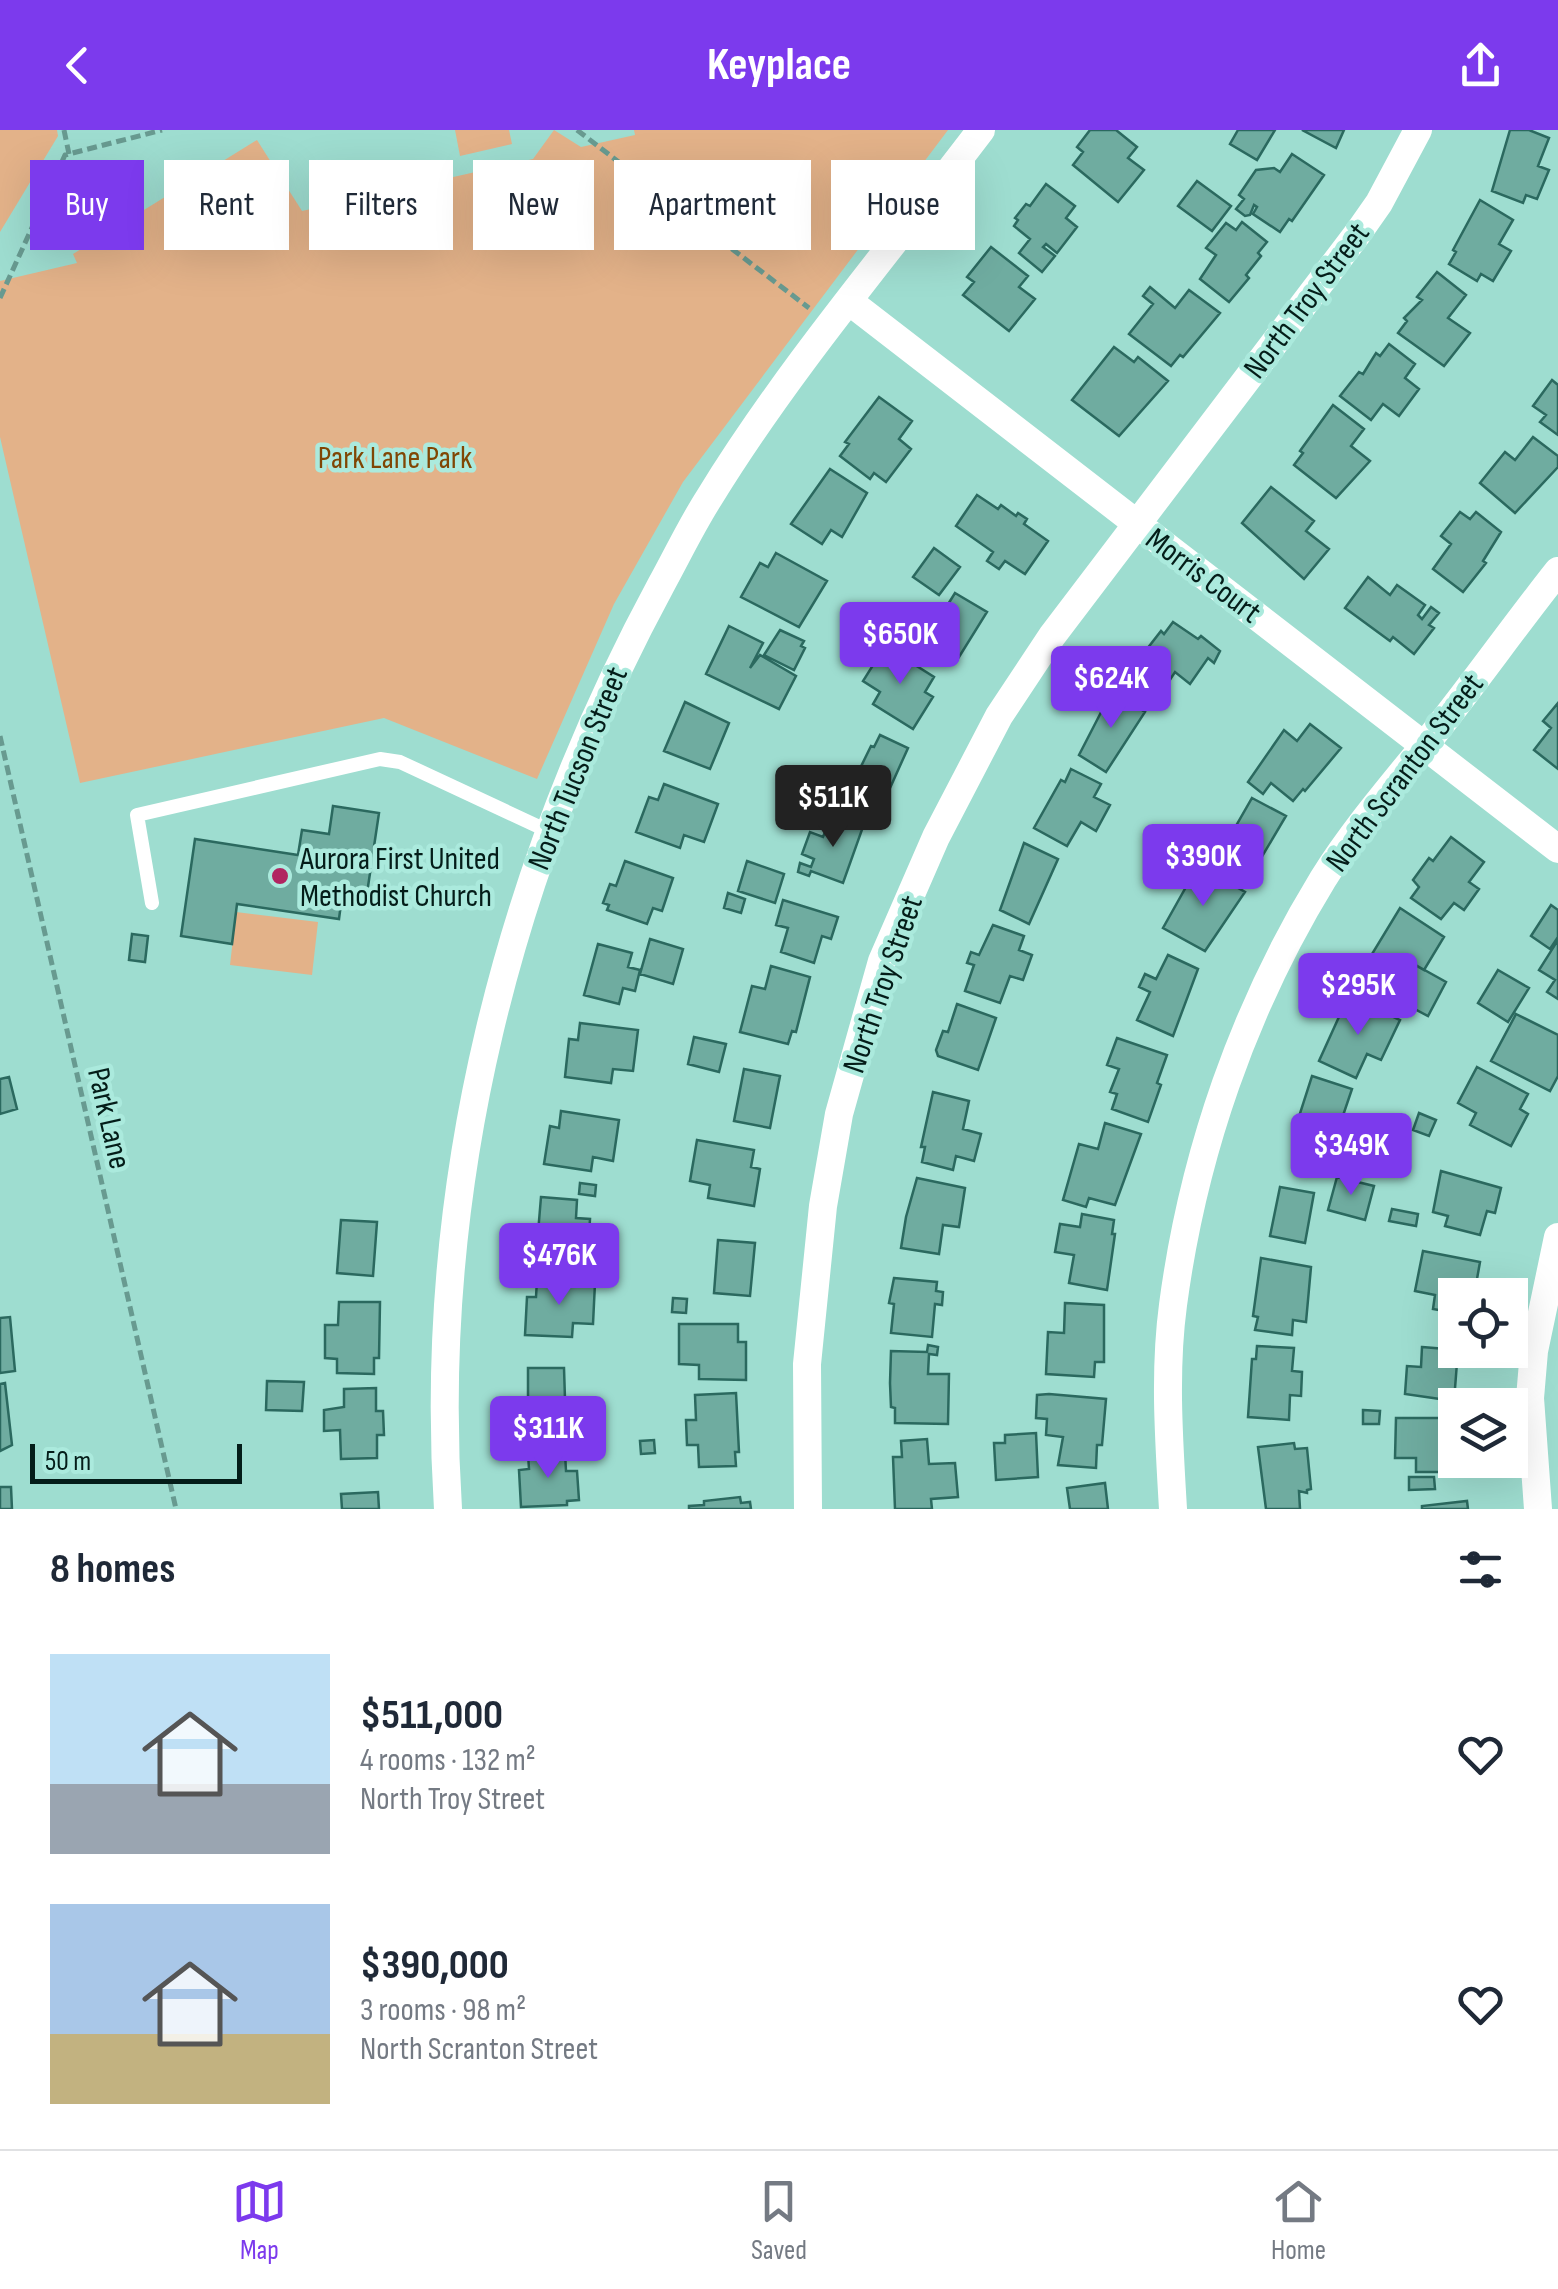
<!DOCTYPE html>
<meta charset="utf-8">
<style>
body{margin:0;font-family:"Sofia Sans Condensed",sans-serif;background:#f2f2f3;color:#1f2937;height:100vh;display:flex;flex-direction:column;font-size:38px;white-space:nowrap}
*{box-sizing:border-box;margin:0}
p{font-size:32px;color:#747a83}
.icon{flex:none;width:55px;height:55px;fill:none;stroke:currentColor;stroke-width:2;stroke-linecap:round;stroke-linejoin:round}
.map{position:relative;height:1379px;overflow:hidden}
.details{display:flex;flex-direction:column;background:#fff;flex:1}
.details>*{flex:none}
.top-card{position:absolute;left:30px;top:30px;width:1000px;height:90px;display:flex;gap:20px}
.controls{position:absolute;left:1438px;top:1148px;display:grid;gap:20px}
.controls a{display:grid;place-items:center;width:90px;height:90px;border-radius:0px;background:#fff;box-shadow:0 10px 40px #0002;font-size:50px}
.scale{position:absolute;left:30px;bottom:25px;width:212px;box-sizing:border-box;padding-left:10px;border:5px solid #041d19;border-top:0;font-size:28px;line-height:35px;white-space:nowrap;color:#041d19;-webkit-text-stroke:8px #abeadd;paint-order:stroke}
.price{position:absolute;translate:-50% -85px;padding:0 22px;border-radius:10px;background:#7c3aed;color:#fff;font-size:32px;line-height:65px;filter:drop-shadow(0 2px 5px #0008)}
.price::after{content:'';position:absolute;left:50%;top:60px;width:30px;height:22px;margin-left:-15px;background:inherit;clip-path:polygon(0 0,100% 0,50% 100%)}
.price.active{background:#222;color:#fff}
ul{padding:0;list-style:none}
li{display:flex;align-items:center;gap:30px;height:250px;padding:0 50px}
li span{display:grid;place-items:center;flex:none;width:280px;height:200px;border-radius:0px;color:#555}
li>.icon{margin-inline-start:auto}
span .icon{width:120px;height:120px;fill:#fffc;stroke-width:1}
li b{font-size:42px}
h2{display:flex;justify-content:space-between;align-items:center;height:120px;padding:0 50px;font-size:42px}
.pill{padding:0 35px;border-radius:0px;background:#fff;box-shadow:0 10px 40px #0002;font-size:35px;line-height:90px}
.pill.active{background:#7c3aed;color:#fff}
header{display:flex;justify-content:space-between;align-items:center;height:130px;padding:0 50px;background:#7c3aed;color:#fff;font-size:45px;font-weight:700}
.tab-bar{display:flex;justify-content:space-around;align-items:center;height:140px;border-top:2px solid #e0e1e3;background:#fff;font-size:28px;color:#747a83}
.tab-bar a{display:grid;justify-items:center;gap:5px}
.tab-bar .active{color:#7c3aed}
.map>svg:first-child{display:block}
.green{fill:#e3b289}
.building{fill:#6faca0;stroke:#2b695f;stroke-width:2.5}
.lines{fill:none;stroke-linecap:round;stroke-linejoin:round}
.path{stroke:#689a90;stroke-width:5;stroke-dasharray:10 5;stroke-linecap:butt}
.lane{stroke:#fff;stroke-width:14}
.street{stroke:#fff;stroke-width:28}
.poi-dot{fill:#b12561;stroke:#abeadd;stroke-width:4}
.labels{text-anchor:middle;stroke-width:9;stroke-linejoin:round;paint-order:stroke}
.street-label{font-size:32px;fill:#041d19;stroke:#abeadd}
.park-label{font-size:32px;fill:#804604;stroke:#abeadd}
.poi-label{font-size:32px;fill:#041d19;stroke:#abeadd;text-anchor:start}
</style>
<header><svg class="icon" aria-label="back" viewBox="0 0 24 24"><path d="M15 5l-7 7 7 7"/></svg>Keyplace<svg class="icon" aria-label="share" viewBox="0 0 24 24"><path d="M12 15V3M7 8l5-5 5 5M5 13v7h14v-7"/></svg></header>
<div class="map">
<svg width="1558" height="1379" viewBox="0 0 1558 1379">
<rect width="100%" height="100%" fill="#9eddd0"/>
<path class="green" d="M0 0H57L58 6 0 102Z
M455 0H509L512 14 460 26Z
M554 0 581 17 635 5 634 0H948L683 352 614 474 537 649 384 588 80 653 0 307V151L77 133 73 124 257 10 302 81 533 29Z
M236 782 318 792 312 845 230 835Z"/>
<path class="building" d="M1090 0H1116L1137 17 1128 28 1144 40 1118 72 1073 35 1083 22 1077 17Z
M1238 0H1275L1257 30 1230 14Z
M1302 0H1344L1336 18Z
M1510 0H1529L1549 8 1538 36 1549 40 1537 69 1526 65 1523 73 1492 61Z
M1292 24 1324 45 1292 91 1289 89 1280 102 1253 84 1257 77 1254 75 1250 85 1245 86 1236 79 1244 69 1239 65 1256 40 1274 38 1280 42Z
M1197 51 1231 76 1212 101 1178 76Z
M1046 54 1075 76 1066 88 1077 97 1057 123 1046 114 1043 117 1055 126 1042 142 1019 123 1030 109 1014 96 1018 90 1015 88 1026 74 1030 76Z
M1480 70 1513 90 1499 114 1511 121 1493 151 1481 144 1477 151 1449 134 1456 122 1453 120Z
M1242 92 1267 112 1258 123 1261 126 1246 145 1249 148 1229 172 1200 149 1216 125 1206 118 1226 93 1236 100Z
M991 117 1028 146 1019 157 1035 169 1009 201 963 165 974 152 967 147Z
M1437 142 1466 165 1448 188 1470 203 1444 236 1398 203 1407 191 1404 188 1422 170 1417 167Z
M1150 157 1175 178 1189 160 1220 183 1183 227 1180 225 1171 236 1129 204 1153 174 1143 166Z
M1389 214 1415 234 1405 248 1419 259 1399 286 1383 274 1371 290 1340 266 1359 242 1363 244 1376 223 1380 226Z
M1114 217 1134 232 1138 227 1168 251 1119 306 1072 270Z
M1552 250 1558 255V305L1540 292 1546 285 1533 276Z
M879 267 912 291 899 309 911 319 886 352 874 343 870 349 840 326 849 314 845 312Z
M1333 275 1364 299 1351 316 1370 331 1336 368 1294 335 1303 323 1300 321Z
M1533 307 1558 326V337L1515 383 1480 353 1505 322 1515 330Z
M830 339 867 363 842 407 831 400 822 414 791 394Z
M1271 357 1314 391 1306 401 1329 419 1304 449 1242 393Z
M977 365 998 379 1001 375 1016 386 1018 383 1027 389 1024 394 1048 411 1025 444 1005 431 999 439 987 431 993 422 956 396Z
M1460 382 1470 389 1476 382 1501 402 1483 431 1486 433 1463 462 1433 439 1451 414 1441 406Z
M934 418 960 437 939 465 913 447Z
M776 423 827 451 799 497 741 467 760 433 768 437Z
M1368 447 1390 465 1397 455 1425 475 1418 485 1422 489 1431 477 1439 483 1429 495 1434 498 1414 524 1393 507 1390 511 1345 478Z
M955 463 987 482 959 527 927 508Z
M1173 492 1198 509 1201 506 1220 521 1214 533 1208 528 1190 554 1175 542 1158 568 1126 546 1161 501 1164 504Z
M729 496 763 513 750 538 760 525 796 546 779 579 706 544Z
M780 500 804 511 801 516 805 518 794 540 764 525Z
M885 516 934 547 925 562 933 567 913 599 873 574 880 562 863 551Z
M1112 561 1145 582 1106 642 1079 625Z
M685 572 729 593 710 639 664 621Z
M1558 573V639L1534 620 1551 598 1543 591Z
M1310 594 1341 618 1305 661 1303 659 1293 671 1271 653 1263 664 1248 652 1284 600 1297 611Z
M880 605 908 618 881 678 848 663 871 616 874 617Z
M1071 639 1101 654 1094 667 1110 675 1096 701 1081 692 1067 716 1034 698 1061 650 1065 652Z
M664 654 718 674 704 712 684 705 680 718 636 702 649 667 658 670Z
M1252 668 1286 686 1257 735 1254 733 1246 746 1217 729Z
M333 676 379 683 366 770 342 766 339 789 237 774 232 814 181 806 195 709 298 725 302 700 329 704Z
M847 687 864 694 843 753 811 741 809 746 798 742 800 733 811 737 814 729 802 724 810 702 823 707 829 692 843 697Z
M1451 707 1484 732 1469 752 1479 759 1464 780 1454 773 1441 789 1411 768 1419 757 1413 750 1429 728 1433 731Z
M1024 713 1058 729 1029 794 1000 780Z
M625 731 673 748 662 781 653 778 647 794 607 780 609 775 603 773 610 754 616 756Z
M747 731 784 744 775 773 738 761Z
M1195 741 1209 749 1212 743 1245 762 1205 821 1163 798Z
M728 763 745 769 741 783 724 778Z
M783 770 838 787 831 809 822 806 814 833 781 822 788 798 776 795Z
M1551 775 1558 780V807L1550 819 1531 806Z
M1400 778 1444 807 1424 840 1410 832 1403 843 1372 824Z
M993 795 1024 806 1019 820 1032 825 1023 850 1010 846 1000 873 965 861 974 835 967 833 971 822 979 825Z
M132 804 148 806 145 832 129 830Z
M650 809 683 819 673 854 640 844Z
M1558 810V869L1547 862 1555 850 1539 840Z
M598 814 632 823 628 837 640 840 635 861 623 858 619 874 584 865Z
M1168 825 1198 839 1173 906 1137 890 1150 862 1139 857 1145 844 1156 849Z
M1412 833 1446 852 1428 886 1394 868Z
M771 836 810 847 796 902 792 901 788 914 740 902 752 856 765 859Z
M1498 840 1529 858 1508 892 1478 873Z
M1353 868 1400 890 1381 930 1367 924 1356 948 1319 931 1343 878 1347 880Z
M957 874 996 888 978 940 938 926 936 920 943 901 948 902Z
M1516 884 1558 905V946L1550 961 1491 931Z
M580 893 638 900 633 941 613 939 611 953 565 947 569 909 578 910Z
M694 907 726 914 719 942 688 934Z
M1117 908 1167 925 1157 953 1161 955 1148 992 1112 979 1117 964 1110 962 1119 939 1107 935Z
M1477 937 1528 964 1520 979 1528 984 1511 1016 1470 995 1476 983 1458 973Z
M744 939 780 946 770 998 734 991Z
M1312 946 1352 959 1329 1027 1293 1016 1298 1003 1294 1002Z
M9 947 17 979 0 984V949Z
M933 962 969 971 963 999 981 1004 974 1031 956 1026 953 1040 922 1032 925 1017H921Z
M561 981 619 990 613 1031 593 1027 591 1041 544 1034 550 996 559 998Z
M1419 983 1436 990 1429 1006 1413 1000Z
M1105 993 1141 1004 1115 1075 1089 1068 1086 1077 1063 1070 1079 1014 1098 1019Z
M697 1010 754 1020 751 1037 760 1039 754 1076 708 1068 710 1055 690 1051Z
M1441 1041 1501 1058 1495 1083 1487 1081 1480 1105 1445 1096 1448 1086 1433 1082Z
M1337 1047 1374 1056 1365 1090 1328 1080Z
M917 1048 965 1058 959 1097 943 1095 939 1124 901 1118 906 1087Z
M580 1053 596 1055 595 1066 579 1064Z
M1280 1057 1314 1063 1305 1113 1270 1106Z
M541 1067 577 1070 576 1088 590 1089 588 1123 529 1118 530 1102 538 1103Z
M1392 1079 1418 1084 1416 1096 1389 1091Z
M1082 1084 1114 1090 1112 1104H1115L1107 1160 1069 1153 1074 1125 1055 1122 1060 1094 1080 1097Z
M341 1090 377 1092 373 1146 337 1143Z
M718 1110 755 1113 750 1166 714 1163Z
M1423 1121 1480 1132 1477 1149 1486 1150 1483 1165H1455V1183L1433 1179 1435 1165 1415 1161Z
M1261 1128 1311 1137 1306 1192 1293 1190 1292 1205 1255 1200 1258 1187 1253 1186Z
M894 1148 937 1152 936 1161 943 1162 942 1175 935 1174 932 1207 891 1203 894 1174 889 1173Z
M537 1150 595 1153 593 1194 573 1193 572 1207 525 1205 527 1167H536Z
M673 1168 687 1169 686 1183 672 1182Z
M339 1172H380L379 1228H374V1244L337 1243V1229L325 1228V1195H338Z
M1065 1173 1104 1175V1232H1095L1094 1247 1046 1244 1048 1202 1064 1203Z
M10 1187 15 1241 0 1243V1188Z
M679 1194H738V1212H746V1250L699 1249V1235L679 1234Z
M928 1215 938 1217 937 1225 929 1224 928 1244H949L948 1294 895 1293V1278L891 1277 890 1253 891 1221 927 1222Z
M1257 1216 1294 1218 1292 1241 1302 1242 1301 1266 1290 1265 1289 1290 1248 1287 1252 1229H1256Z
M1422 1217 1458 1220 1454 1271 1405 1264 1407 1236 1421 1237Z
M528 1238H564L565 1269 575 1268V1290L528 1291Z
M267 1251 304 1252 302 1281 266 1280Z
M5 1253 12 1315 0 1321V1254Z
M376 1258V1281H383L384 1305H377V1328L341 1329 340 1300 324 1301V1280L344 1277V1259Z
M736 1263 739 1322H735L736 1336 699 1337 698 1315H687L686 1290H696L695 1265Z
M1049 1264 1106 1269 1102 1315H1097L1096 1338 1058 1335 1063 1307 1046 1305 1047 1289 1036 1288 1037 1265Z
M1363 1280 1380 1281 1379 1294H1363Z
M1396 1288H1455V1330H1462V1342H1416V1328H1395Z
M1036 1303 1038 1347 996 1350 994 1313H1005V1305Z
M927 1309 929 1334 955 1333 958 1367 931 1369 932 1379H895L893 1327H902L901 1311Z
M654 1310 655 1323 641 1324 640 1311Z
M1294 1313 1295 1319 1307 1318 1311 1359 1307 1360V1363L1299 1361 1300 1379H1266L1258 1317Z
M565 1322 566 1341H577L579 1370 567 1371V1375L521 1377 519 1340 529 1339 528 1324Z
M1409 1347H1434L1435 1359 1409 1360Z
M1105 1353 1108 1379H1070L1067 1358Z
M0 1357H11L12 1379H0Z
M378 1362 379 1379H342L341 1364Z
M740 1367 741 1373 750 1372 751 1379H689V1376L704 1375V1371Z
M1467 1371 1468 1379H1422V1376Z"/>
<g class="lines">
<path class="path" d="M64 0 69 24
M577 0 809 178
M0 168 65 25 162 0
M0 606 176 1379"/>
<path class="lane" d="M152 773 137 685 380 629 400 632 548 701"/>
<path class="street" d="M850 172 1558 719
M448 1379C427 1056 508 738 661 455 677 426 691 396 709 368 788 239 890 120 981 0
M808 1379 807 1234 823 1076 839 984 882 831 936 707 999 586 1052 506 1358 103 1379 73 1418 0
M1173 1379C1169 1311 1164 1242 1173 1175 1193 1024 1244 878 1323 749 1353 701 1389 659 1424 616 1470 559 1512 499 1558 441
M1538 1379 1530 1268 1534 1221 1558 1107"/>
</g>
<circle class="poi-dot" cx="280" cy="746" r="10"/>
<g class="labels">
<g class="street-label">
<text transform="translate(1306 170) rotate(-53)" y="11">North Troy Street</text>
<text transform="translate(1204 445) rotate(37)" y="11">Morris Court</text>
<text transform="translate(577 638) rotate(-68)" y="11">North Tucson Street</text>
<text transform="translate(1404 642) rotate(-53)" y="11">North Scranton Street</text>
<text transform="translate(882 854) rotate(-71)" y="11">North Troy Street</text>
<text transform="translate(110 988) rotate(77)" y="11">Park Lane</text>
</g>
<g class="park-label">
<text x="395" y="338">Park Lane Park</text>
</g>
<g class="poi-label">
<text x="300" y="739">Aurora First United<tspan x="300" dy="37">Methodist Church</tspan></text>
</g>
</g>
</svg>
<div class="controls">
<a><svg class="icon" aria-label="locate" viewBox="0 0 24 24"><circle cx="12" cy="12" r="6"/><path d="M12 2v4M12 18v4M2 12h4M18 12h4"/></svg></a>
<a><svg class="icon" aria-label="layers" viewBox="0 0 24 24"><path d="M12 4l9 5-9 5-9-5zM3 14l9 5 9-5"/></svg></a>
</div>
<div class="scale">50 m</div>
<b class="price" style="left:900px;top:557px">$650K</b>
<b class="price" style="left:1111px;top:601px">$624K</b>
<b class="price active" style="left:833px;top:720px">$511K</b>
<b class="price" style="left:1203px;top:779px">$390K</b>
<b class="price" style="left:1358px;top:908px">$295K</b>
<b class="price" style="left:1351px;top:1068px">$349K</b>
<b class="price" style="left:559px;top:1178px">$476K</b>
<b class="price" style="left:548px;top:1351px">$311K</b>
<div class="top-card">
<a class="pill active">Buy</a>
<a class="pill">Rent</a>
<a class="pill">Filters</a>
<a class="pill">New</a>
<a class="pill">Apartment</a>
<a class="pill">House</a>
</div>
</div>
<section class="details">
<h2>8 homes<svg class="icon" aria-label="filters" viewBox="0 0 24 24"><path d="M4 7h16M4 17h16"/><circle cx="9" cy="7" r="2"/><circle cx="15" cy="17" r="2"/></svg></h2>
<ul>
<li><span style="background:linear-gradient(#bfe0f5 65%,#9aa5b1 0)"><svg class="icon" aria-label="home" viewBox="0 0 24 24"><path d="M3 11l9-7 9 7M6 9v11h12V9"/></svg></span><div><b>$511,000</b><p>4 rooms · 132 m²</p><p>North Troy Street</p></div><svg class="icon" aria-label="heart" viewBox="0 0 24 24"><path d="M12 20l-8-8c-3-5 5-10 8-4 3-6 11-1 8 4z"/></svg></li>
<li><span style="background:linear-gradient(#a9c7e8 65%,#c2b280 0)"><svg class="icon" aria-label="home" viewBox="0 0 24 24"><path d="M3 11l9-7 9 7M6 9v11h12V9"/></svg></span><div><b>$390,000</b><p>3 rooms · 98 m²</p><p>North Scranton Street</p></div><svg class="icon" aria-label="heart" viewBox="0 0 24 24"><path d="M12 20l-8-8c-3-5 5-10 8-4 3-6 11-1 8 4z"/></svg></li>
</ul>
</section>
<nav class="tab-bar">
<a class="active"><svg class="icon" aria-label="map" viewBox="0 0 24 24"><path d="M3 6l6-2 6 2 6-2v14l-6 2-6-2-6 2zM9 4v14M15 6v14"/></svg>Map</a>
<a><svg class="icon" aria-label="saved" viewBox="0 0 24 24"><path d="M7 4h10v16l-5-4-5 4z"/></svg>Saved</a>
<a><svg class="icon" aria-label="home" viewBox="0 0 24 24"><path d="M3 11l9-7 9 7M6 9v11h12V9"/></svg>Home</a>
</nav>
